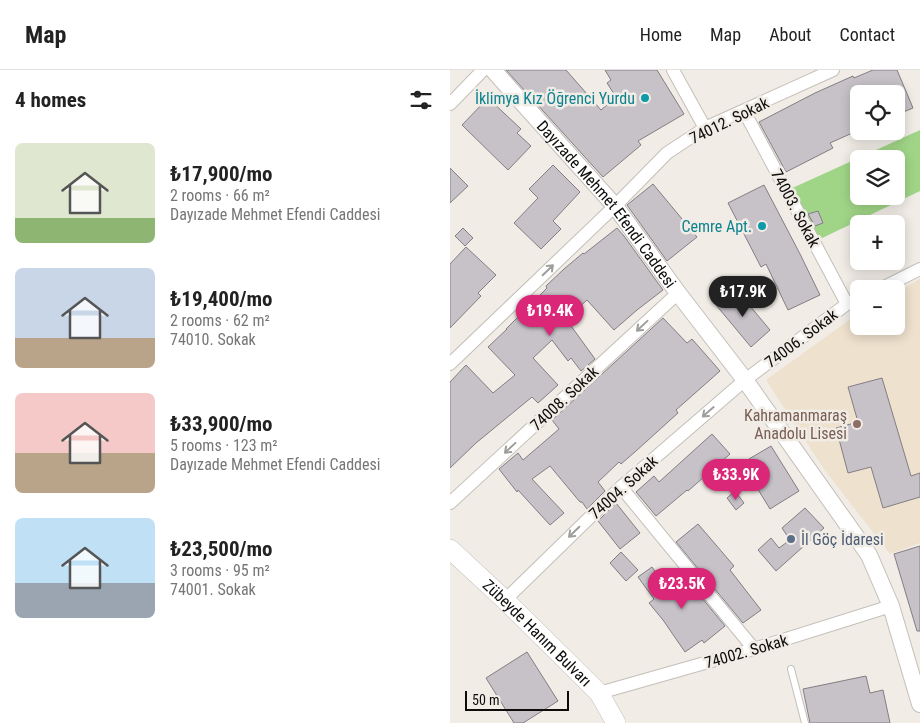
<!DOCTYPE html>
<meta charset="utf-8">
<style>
body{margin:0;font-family:"Roboto Condensed",sans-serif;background:#f2f2f2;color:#222;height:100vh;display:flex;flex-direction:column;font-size:19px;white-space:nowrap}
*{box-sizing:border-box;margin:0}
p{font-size:16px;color:#767676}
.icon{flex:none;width:28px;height:28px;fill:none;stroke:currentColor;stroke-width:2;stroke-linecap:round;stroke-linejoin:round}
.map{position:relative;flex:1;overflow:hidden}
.panel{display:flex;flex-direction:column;background:#fff;width:450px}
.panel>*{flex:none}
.buttons{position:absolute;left:400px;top:15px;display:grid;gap:10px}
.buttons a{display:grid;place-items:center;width:55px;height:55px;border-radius:8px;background:#fff;box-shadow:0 2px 12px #0003;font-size:25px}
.scale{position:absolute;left:15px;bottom:12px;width:104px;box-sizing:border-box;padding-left:5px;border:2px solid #0d0c0a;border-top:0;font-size:14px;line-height:18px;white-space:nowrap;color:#0d0c0a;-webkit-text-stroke:4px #f1ece6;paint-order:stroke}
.price{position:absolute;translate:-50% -42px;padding:0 11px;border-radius:18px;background:#db2777;color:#fff;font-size:16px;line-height:32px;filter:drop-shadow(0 1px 2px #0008)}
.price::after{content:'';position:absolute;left:50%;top:30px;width:15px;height:11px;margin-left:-8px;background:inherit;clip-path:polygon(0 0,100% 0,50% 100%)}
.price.active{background:#222;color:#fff}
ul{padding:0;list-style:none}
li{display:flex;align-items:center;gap:15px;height:125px;padding:0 15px}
li span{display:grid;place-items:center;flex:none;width:140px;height:100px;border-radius:8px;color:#555}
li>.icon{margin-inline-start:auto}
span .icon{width:60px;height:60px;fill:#fffc;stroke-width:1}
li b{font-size:21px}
h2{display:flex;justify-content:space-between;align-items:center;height:60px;padding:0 15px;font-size:21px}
header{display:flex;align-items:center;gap:30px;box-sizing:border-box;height:70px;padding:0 25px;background:#fff;border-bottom:1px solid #e0e0e0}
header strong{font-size:24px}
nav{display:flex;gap:28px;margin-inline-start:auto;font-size:18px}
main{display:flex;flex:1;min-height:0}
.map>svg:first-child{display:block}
.education{fill:#eee1cd}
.green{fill:#a0d587;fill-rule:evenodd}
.building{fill:#c7c2c8;stroke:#827e83}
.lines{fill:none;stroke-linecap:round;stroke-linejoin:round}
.service-casing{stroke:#c4bfb9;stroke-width:8}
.minor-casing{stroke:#c4bfb9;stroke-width:14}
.tertiary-casing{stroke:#c4bfb9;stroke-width:18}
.secondary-casing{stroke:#c4bfb9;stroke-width:20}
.service{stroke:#fff;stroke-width:6}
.minor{stroke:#fff;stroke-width:12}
.tertiary{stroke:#fff;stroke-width:16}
.secondary{stroke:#fff;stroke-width:19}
.oneway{stroke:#9e9e9d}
.culture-dot{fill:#0f9aa8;stroke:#f1ece6;stroke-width:2}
.education-dot{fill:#8d6e63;stroke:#f1ece6;stroke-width:2}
.service-dot{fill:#5c6f8a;stroke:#f1ece6;stroke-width:2}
.labels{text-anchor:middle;stroke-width:5;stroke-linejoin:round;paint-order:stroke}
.culture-label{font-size:16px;fill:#0d838f;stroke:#f1ece6;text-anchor:end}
.street-label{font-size:16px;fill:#0d0c0a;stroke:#f1ece6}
.education-label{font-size:16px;fill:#785e54;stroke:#f1ece6;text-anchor:end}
.service-label{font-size:16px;fill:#4e5e75;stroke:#f1ece6;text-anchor:start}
</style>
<header>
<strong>Map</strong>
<nav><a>Home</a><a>Map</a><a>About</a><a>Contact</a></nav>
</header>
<main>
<section class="panel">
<h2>4 homes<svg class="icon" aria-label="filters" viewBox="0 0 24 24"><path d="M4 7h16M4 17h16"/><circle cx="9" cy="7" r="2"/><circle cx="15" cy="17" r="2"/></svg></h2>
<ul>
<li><span style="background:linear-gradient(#dfe7d0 75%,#8fb573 0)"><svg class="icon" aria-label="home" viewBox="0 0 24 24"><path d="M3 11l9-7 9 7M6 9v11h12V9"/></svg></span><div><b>₺17,900/mo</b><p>2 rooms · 66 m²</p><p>Dayızade Mehmet Efendi Caddesi</p></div></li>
<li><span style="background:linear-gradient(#c9d6e8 70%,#b9a48a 0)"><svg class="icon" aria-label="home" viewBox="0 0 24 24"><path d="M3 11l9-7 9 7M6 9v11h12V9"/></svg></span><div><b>₺19,400/mo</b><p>2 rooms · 62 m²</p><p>74010. Sokak</p></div></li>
<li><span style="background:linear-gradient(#f6c9c9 60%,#b9a48a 0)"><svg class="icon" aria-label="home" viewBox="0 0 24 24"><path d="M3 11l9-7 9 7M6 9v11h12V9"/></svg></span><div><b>₺33,900/mo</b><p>5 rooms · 123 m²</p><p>Dayızade Mehmet Efendi Caddesi</p></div></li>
<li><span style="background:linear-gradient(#bfe0f5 65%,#9aa5b1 0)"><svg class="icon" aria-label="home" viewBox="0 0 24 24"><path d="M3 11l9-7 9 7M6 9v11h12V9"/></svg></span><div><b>₺23,500/mo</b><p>3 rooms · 95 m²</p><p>74001. Sokak</p></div></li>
</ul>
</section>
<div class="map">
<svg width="470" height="653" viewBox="0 0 470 653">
<rect width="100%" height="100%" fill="#f1ece6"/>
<path class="education" d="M470 209V473L440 484 374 399 316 310 409 243V256H446V222Z"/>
<path class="green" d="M470 60V121L366 171 338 120ZM409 89H446V126H409Z"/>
<path class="building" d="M56 0H116L151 40 166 27 157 13 161 10 155 0H207L234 44 188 71 191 75 153 107Z
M423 0H447L463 38 446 45V24H409V60L380 73 383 78 336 102 309 52 365 23 403 6 404 8Z
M38 28 71 59 67 63 81 76 58 100 12 55Z
M103 95 130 122 103 151 111 159 91 179 64 153 88 128 79 119Z
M0 98 18 116 0 133Z
M203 114 247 167 217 191 177 135Z
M314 115 350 184 370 225 338 240 316 194 311 197 278 133Z
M368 141 373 153 365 156 358 144Z
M13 158 23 168 15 176 5 166Z
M167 158 174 166 213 220 187 240 164 260 137 230 116 249 145 289 131 301 121 288 118 291 102 270 83 288 108 315 88 333 82 327 26 373 0 398V312L16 295 43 323 65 305 38 277 57 259H56L97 218 96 216 114 199 133 183 134 184Z
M16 177 46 205 28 223 31 226 0 258V194Z
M285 218 320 260 301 277 266 235Z
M213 248 237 273 242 269 270 301 226 340 228 343 186 381 171 394 169 392 148 412 155 421 137 439 132 432H130L100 396 82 409 114 443 100 455 68 420 67 422 49 399 68 383 73 390 109 359 102 350Z
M432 308 461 406 470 403V427L433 438 421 397 398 403 386 358 408 352 398 317Z
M262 364 280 384 238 421 237 420 206 446 186 422 204 406 209 412Z
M321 376 349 421 320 439 296 400 303 395 299 389Z
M285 421 294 433 286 440 277 428Z
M166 433 190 463 170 479 148 451Z
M355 438 374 458 326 501 308 480 321 468 329 478 340 470 332 458Z
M248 454 284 496 280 500 311 540 293 553 226 472Z
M470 476V561H467L444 484Z
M171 482 188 500 176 511 160 493Z
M202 497 217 518 233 505 275 556 254 573 252 570 235 582 213 550 199 533 204 529 188 507Z
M77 582 108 631 73 653H64L36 608Z
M416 606 420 623 433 620 440 653H360L353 619Z"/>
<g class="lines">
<g class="service-casing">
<path id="service" d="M341 599 355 653"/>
</g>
<g class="minor-casing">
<path id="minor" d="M223 0 255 58
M0 34 33 0
M294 41 397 234
M430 219 470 199
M0 294 165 136 217 83 255 58 383 0
M171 417 304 579
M0 433 228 223
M55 530 171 417 295 310 397 234 409 229
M149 623 304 579 441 536"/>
</g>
<g class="tertiary-casing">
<g id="tertiary">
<path id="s1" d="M43 0 165 136 228 223 295 310 419 485 441 536 470 634"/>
</g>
</g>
<g class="secondary-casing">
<g id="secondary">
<path id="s2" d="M0 479 55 530 149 623 166 653"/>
</g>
</g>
<use href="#service" class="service"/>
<use href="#minor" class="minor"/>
<use href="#tertiary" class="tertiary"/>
<use href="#secondary" class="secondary"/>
</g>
<defs><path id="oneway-shaft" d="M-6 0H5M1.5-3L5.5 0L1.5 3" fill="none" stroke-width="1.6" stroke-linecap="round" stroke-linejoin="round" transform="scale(1.25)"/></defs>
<g class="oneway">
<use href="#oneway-shaft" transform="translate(98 200) rotate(-44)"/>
<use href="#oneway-shaft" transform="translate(192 256) rotate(137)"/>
<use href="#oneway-shaft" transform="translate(258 342) rotate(139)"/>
<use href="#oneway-shaft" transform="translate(60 378) rotate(137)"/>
<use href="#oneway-shaft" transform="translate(124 462) rotate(136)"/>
</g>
<g class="culture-dot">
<circle cx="195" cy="28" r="5"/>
<circle cx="312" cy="156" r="5"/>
</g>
<circle class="education-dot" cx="407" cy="354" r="5"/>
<circle class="service-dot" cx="341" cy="469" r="5"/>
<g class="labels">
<g class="culture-label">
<text x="185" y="34">İklimya Kız Öğrenci Yurdu</text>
<text x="302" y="162">Cemre Apt.</text>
</g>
<g class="street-label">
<text transform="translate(279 50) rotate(-26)" y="6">74012. Sokak</text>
<text dy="6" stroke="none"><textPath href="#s1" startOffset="176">Dayızade Mehmet Efendi Caddesi</textPath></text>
<text transform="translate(346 138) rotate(62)" y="6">74003. Sokak</text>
<text transform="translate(351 268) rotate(-37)" y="6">74006. Sokak</text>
<text transform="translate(114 328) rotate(-43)" y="6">74008. Sokak</text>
<text transform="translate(173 417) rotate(-42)" y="6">74004. Sokak</text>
<text dy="6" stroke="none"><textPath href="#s2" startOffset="121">Zübeyde Hanım Bulvarı</textPath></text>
<text transform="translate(296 581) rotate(-16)" y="6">74002. Sokak</text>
</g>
<g class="education-label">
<text x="397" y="351">Kahramanmaraş<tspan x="397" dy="18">Anadolu Lisesi</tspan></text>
</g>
<g class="service-label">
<text x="351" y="475">İl Göç İdaresi</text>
</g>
</g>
</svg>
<div class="buttons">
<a><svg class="icon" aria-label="locate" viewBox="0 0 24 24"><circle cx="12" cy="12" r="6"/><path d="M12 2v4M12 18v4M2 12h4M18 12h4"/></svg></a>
<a><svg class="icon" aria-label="layers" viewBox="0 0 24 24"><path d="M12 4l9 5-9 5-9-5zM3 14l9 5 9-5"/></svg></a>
<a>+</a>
<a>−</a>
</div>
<div class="scale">50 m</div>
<b class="price active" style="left:293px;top:248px">₺17.9K</b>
<b class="price" style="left:100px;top:267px">₺19.4K</b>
<b class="price" style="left:286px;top:431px">₺33.9K</b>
<b class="price" style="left:232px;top:540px">₺23.5K</b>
</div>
</main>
